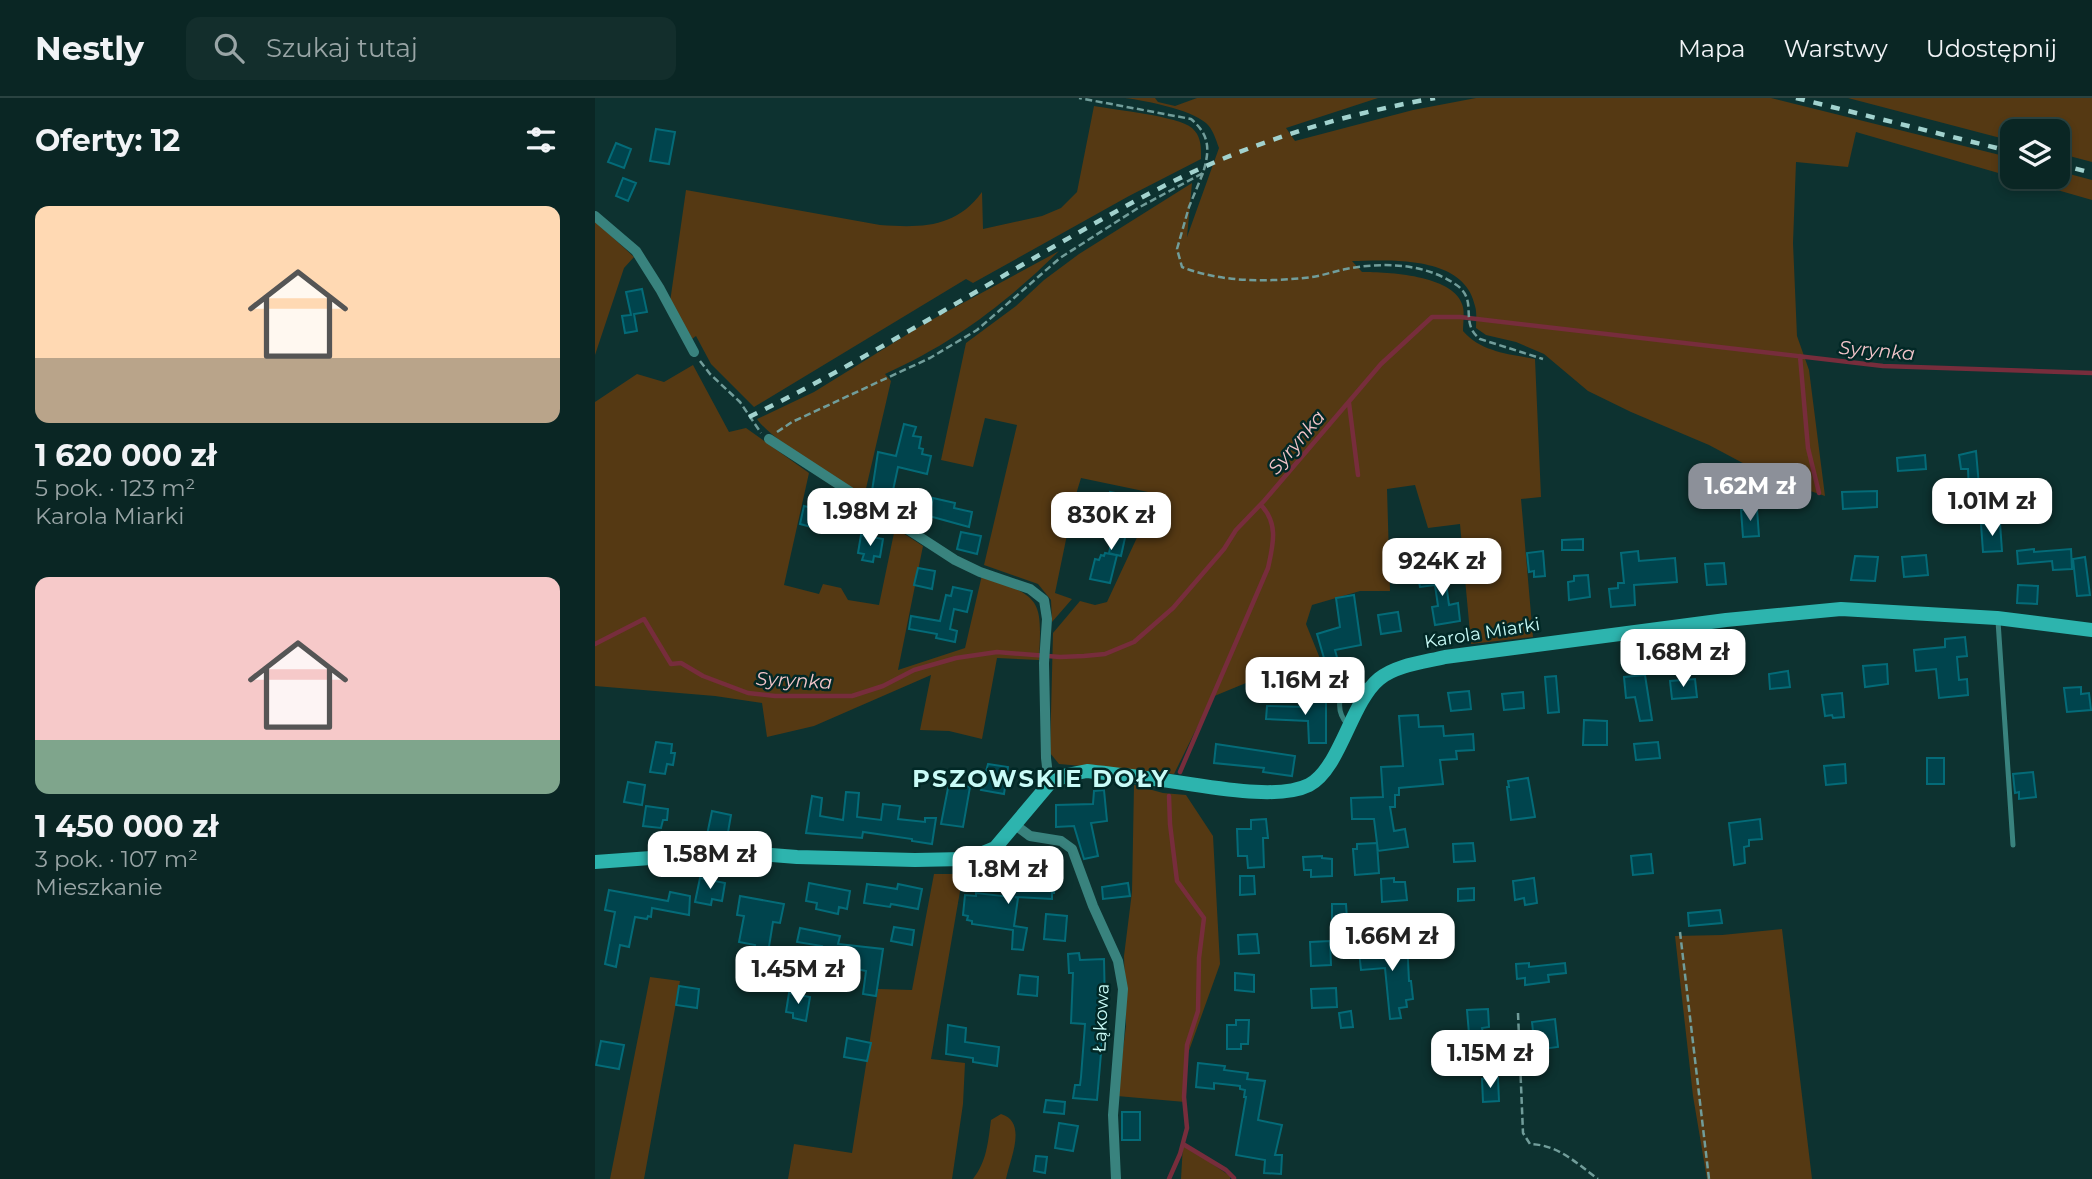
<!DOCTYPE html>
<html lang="pl">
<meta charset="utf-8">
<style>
body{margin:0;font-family:Montserrat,sans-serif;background:#132e2c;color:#f1f3f6;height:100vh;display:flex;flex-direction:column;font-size:26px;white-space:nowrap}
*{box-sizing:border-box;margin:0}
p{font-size:23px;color:#99a5a6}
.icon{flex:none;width:38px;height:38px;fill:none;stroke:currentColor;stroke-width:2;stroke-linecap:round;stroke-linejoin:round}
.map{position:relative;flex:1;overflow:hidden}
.side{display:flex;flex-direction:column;background:#0a2624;width:595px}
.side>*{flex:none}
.controls{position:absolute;left:1405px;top:21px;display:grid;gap:14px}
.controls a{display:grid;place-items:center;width:70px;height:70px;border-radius:14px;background:#0a2624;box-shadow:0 4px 10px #0003,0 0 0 2px #2a4341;font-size:35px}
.price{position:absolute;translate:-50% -60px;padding:0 16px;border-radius:14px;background:#fff;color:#222;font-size:23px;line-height:46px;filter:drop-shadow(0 2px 4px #0008)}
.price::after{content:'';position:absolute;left:50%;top:42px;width:21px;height:16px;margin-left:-10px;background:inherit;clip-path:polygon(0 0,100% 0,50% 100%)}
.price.selected{background:#8c9099;color:#fff}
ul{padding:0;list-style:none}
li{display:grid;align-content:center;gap:14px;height:371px;padding:0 35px}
li span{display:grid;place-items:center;height:217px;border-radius:14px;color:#555}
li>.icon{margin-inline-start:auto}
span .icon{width:126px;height:126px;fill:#fffc;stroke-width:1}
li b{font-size:30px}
h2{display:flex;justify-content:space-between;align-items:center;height:84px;padding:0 35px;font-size:30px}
header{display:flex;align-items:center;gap:42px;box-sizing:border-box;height:98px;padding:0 35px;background:#0a2624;border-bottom:2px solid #2a4341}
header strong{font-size:33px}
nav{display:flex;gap:38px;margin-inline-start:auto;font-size:24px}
.search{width:490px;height:63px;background:#132e2c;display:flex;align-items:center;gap:18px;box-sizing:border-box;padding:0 24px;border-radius:14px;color:#99a5a6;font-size:26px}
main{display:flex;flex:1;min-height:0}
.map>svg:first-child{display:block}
.green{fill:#553913}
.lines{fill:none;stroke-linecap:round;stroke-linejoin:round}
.stream{stroke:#772d3c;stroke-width:4.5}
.building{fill:#00444d;stroke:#046b78;stroke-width:2}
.path{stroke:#719d9a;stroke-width:2.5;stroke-dasharray:7 3.5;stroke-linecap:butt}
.lane{stroke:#39837e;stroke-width:5}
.street{stroke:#39837e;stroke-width:10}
.secondary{stroke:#2db4ae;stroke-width:14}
.rail{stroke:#a2d2ce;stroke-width:4.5;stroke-dasharray:9 9;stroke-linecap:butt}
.labels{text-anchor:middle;stroke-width:5;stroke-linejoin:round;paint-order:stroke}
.street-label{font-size:18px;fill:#c9fbf7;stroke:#022826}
.water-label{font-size:19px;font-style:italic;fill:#f4c6cb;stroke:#022826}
.district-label{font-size:24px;font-weight:bold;letter-spacing:2px;fill:#c9fbf7;stroke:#022826}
</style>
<header>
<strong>Nestly</strong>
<div class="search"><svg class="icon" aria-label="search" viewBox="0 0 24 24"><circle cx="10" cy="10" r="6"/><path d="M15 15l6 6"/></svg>Szukaj tutaj</div>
<nav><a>Mapa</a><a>Warstwy</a><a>Udostępnij</a></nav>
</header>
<main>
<section class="side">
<h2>Oferty: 12<svg class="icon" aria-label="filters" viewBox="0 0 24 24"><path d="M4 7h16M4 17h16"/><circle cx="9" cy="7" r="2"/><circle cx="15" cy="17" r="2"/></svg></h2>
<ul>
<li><span style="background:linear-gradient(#ffd9b3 70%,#b9a48a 0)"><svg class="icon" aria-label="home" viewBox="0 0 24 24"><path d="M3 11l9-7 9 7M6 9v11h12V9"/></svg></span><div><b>1 620 000 zł</b><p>5 pok. · 123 m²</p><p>Karola Miarki</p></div></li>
<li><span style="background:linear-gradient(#f6c9c9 75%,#7fa58c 0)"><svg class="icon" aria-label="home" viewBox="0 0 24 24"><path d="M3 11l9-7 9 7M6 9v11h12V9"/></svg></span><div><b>1 450 000 zł</b><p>3 pok. · 107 m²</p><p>Mieszkanie</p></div></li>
</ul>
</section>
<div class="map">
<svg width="1497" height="1081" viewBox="0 0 1497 1081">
<rect width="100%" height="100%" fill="#0d3230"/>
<path class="green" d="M530 0H560L563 4 580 8 602 0H783L691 30 700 43 818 12 881 0H1176L1417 60 1418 79H1463V73L1497 82V102L1261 34 1253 69 1201 64 1198 145 1202 238 1214 272 1230 398 1174 379 1114 347 1036 314 993 293 949 256 921 244 891 237 881 230C881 223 882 214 880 208 870 157 795 162 757 163L767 174C793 174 857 177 867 206 870 213 868 225 868 233 886 254 914 256 940 261L946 399 926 401 938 539 876 546 865 426 833 430 820 387 792 391 795 493H765L717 507 711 526 726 563 690 569 617 599 579 676 464 666 455 655 458 535 485 503 500 507 512 504 552 418 553 394 486 380 479 403 460 495 477 501 457 524 456 502 443 486 389 467 422 327 390 320 378 369 346 362 371 245 421 208 449 182 484 156 597 85 592 139 624 50C621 42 618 31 611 25 594 11 552 3 530 0Z
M1253 0H1497V64L1463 55V33H1418L1417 43Z
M499 8C520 12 583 18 597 30 607 39 606 50 606 61L534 98 378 185 371 181 159 309 116 266 101 238 97 241 75 204 91 92 285 127C326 130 361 130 387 94L388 131 447 118 466 110 482 94Z
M0 123 39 159 29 170 0 257Z
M464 153C410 206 359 245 290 276L296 283 269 399C244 382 176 342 162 321L219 294 329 226Z
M98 267 134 334 151 330 214 375 189 487 224 496 228 486 246 490 253 502 284 507 300 430 328 448 303 572 370 550 387 477C447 500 447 500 444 562L402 560 387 641 354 633 325 632 336 577 219 628 172 639 167 605 120 598 0 588V304L42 276 69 284Z
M539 687 568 695 591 697 618 738 625 866 591 961 590 1004 522 998 531 928 529 858 537 794Z
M339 776H368L336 961 370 965 368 1006 357 1081H193L199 1046 257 1055 283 891 317 892Z
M1187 831 1217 1081H1112L1098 998 1080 838 1127 837Z
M55 879 85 883 49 1081H15Z
M406 1016C433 1024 415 1061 411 1081H378C392 1063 393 1044 396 1022Z
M588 1046 635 1078V1081H586Z"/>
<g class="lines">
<path class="stream" d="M1205 258 1213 350 1224 395
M754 305 763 377
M0 546 49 521 76 566 86 565 108 578 153 595 180 598H257L288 588 319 572 361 560 402 554 465 559 489 558 510 556 539 544 578 510 629 451 641 432 669 403 786 266 837 219H865L1288 268 1497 275
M585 674 673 470C678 447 684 426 666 407
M574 698 575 726 582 783 609 820 604 860 603 913 592 947 589 999 592 1030 585 1056 574 1081
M588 1046 631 1072 639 1080"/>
</g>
<path class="building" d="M61 31 80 34 74 66 55 63Z
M21 45 36 51 29 70 13 64Z
M28 80 41 85 33 103 21 98Z
M47 191 52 214 39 216 42 233 30 235 27 218 36 217 31 194Z
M309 326 321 329 318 338 326 339 324 350 328 351 327 356 336 358 332 376 303 369 297 397 277 393 283 354 301 358Z
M1381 353 1384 388 1389 387 1391 417 1370 418 1369 397H1374L1373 371H1366L1364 357Z
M1330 357 1331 371 1303 373 1302 360Z
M1282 393V409L1248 411 1247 394Z
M515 394 536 398 532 417 511 412Z
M338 400 360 405 359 410 377 414 374 429 334 418Z
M209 408 229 413 224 431 205 426Z
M1162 411 1164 438 1148 439 1146 412Z
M523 416 535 417 526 458 522 457 515 485 495 481 500 461 504 462 506 457 509 458 510 455 521 457 514 455Z
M1405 425 1407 453 1388 454 1386 426Z
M366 434 386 438 382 456 362 451Z
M266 437 288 441 285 459 279 458 278 464 267 462 269 456 263 455Z
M988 441V452H967V442Z
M817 445 821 469 801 472 797 448Z
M1439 451V454L1476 451 1477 471 1458 472 1457 463 1423 466 1422 453Z
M948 453 950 478 939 479V473L934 474 932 455Z
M1043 453 1044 463 1080 460 1082 484 1039 487 1040 507 1016 509 1014 491 1023 490V485H1029L1026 455Z
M1331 457 1333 477 1309 479 1307 459Z
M1260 458 1283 459 1280 483 1256 482Z
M1490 459 1495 497 1482 498 1478 461Z
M1129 465 1131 486 1112 487 1110 466Z
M323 470 340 473 337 491 319 487Z
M857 473 859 483 851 485 854 507 863 505 865 523 840 527 837 509 843 508 840 487 825 489 823 479Z
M993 477 995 499 974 502 973 484 979 483V478Z
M1423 487 1443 488 1442 506 1422 505Z
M358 489 377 493 372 514 359 511 355 531 362 533 360 544 341 540 342 536 314 531 316 518 345 523 351 497 356 498Z
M759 497 766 547 740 552 743 563 731 567 722 536 745 529 741 500Z
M803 514 806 533 786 536 783 517Z
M1370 539 1372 558 1362 559 1364 582 1372 581 1373 597 1344 600 1341 571 1321 573 1319 552 1350 549V541Z
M1292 566 1293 586 1270 589 1268 568Z
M1193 573 1195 589 1175 591 1174 576Z
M1050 577 1057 622 1045 623 1040 599 1031 600 1029 579Z
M961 578 964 614 953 615 950 579Z
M1100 581 1102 599 1077 601 1075 583Z
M1486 589V596L1494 595 1496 612 1472 614 1469 590Z
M874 593 876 611 856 613 853 595Z
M928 594 929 610 909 612 907 596Z
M1247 595 1249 619 1238 620 1237 617 1230 618 1227 597Z
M713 597H731V645H714L713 623 671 621 672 608 713 609Z
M823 617 824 629 848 628 849 638 878 636 879 652 861 653 862 661 845 662 848 686 804 690V697H800V709H795L799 733 810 731 813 749 783 753 779 721H757L756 700 788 699 786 669 808 668 804 618Z
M989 622 1012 623V647H988Z
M61 644 77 646 76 655H80L78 667 72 666 70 676 55 674Z
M1063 644 1065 660 1041 662 1039 646Z
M621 646 700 658 697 678 668 674 669 670 619 665Z
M1332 660H1349V686H1332Z
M393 666 413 669 409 696 386 692Z
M1250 666 1251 685 1231 687 1229 668Z
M1438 674 1441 699 1424 701V694L1420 695 1418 676Z
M933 680 940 719 916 722 912 689H914L913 683Z
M33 684 50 687 47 707 29 704Z
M354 685 375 689 368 729 346 726Z
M509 692 512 723 496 725 503 758 489 761 479 728 461 729V707L498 706 499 693Z
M251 694 264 695 262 719 286 722 288 706 305 708 303 721 330 724V720H341L337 746 317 743V741L268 734 267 740 211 735 217 698 227 700 225 718 248 722Z
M51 708 73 711 72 722H68L66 730 48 728Z
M117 713 136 717 132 740 112 737Z
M671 721 673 740H668L669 769 653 770 652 758H643L642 731H656V722Z
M1165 721 1167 741 1154 742V748L1149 749 1150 765 1139 767 1134 725Z
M782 745 784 775 760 777 758 751H762V746Z
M878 745 880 763 859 764 858 746Z
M1056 756 1058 775 1038 777 1036 758Z
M727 758V760L737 761V778L716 779V772H709L708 759Z
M440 773 461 775 459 795H457V801L420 799 423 800 419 828 432 830 428 852 417 851 418 832 377 826V823L372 822 373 818 368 817 370 797 381 798V795L416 799 418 785 439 788Z
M645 778H659L660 796 645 797Z
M105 780 130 785 127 803 117 801 116 807 100 804Z
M799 780V784H810L812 802 787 804 786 781Z
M939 780 942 805 930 807 929 800 920 802 918 783Z
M214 785 255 793 252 811 244 809 243 816 221 811 222 805 211 803Z
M533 785 535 798 508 801 507 789Z
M272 786 302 791 303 786 327 791 323 811 296 806 295 809 269 805Z
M879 790V802L863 803V791Z
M14 792 73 803 75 794 95 798 94 817 57 810 56 819 53 818 52 821 40 819 34 849 25 847 21 869 10 866 20 814 10 812Z
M145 798 189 806 185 825 178 824 171 867 157 864 160 847 144 844 149 818 142 817Z
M737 806H751L752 821H737Z
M1125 812 1127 825 1094 828 1093 815Z
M451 816 472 818 470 843 449 841Z
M299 829 319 832 317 847 296 843Z
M205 830 245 838 243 846 288 851 281 898 268 896 271 873 224 863 227 848 202 844Z
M662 836 664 855 644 856 643 837Z
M812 842 814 883H816L818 901 811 902 812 909 804 910 806 920 795 921 790 870 766 872 764 853 792 850 791 843Z
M735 843 736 867 716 868 715 844Z
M484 855 485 862 509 861 510 909 502 1002 478 1000 480 987H485L486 979 490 926 476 925 478 875H474L473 856Z
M934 865V869L970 865 971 875 953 877 954 884 930 887V880L922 881 921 866Z
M640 875 659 877V894L640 892Z
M425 877 443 879 442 898 423 896Z
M84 888 104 891 102 910 81 907Z
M741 890 742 909 717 910 716 891Z
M194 895 215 899 211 923 198 920V915L191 914Z
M893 911 894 929 887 930 888 935 874 936 872 912Z
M756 913 758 929 746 930 744 915Z
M960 921 963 949 940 952 937 924Z
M641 922H654L653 946H646V951H632V927H641Z
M353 927 371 930 370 944 404 949 402 968 378 964V960L351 956Z
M252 940 276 945 272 963 249 959Z
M6 943 29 947 24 971 1 967Z
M603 965 630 968 629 972 653 975 652 981 670 983 663 1022 687 1027 680 1057H687L686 1076 669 1075 670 1062 641 1057 651 999H649L650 992 645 991V988L619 985V991L601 989Z
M903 980 904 1003 888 1004 887 981Z
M451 1002 470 1004 469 1016 449 1014Z
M527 1014H545V1042H527Z
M464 1025 483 1028 478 1053 460 1050Z
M441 1058 452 1059 450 1075 439 1073Z"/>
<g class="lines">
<path class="path" d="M608 75 594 109 582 151 587 169C625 184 668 184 709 180 723 179 737 174 751 171 787 164 829 165 860 186 885 202 863 224 885 241L948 261
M105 263 115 276 145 304 166 335
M182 334 197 324 335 260 382 232 465 160 543 110 608 75C615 52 615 37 596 21L484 0
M1085 834 1114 1081
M923 915 928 1035 935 1046C964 1047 981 1065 1003 1081"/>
<path class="lane" d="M1403 523 1418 747
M752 626C741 613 742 595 757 586L776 588"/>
<path class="street" d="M0 118 41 153 65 191 99 254
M174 341 360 462 385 474 435 491 449 502 452 521 449 565 451 660 454 686
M419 726 435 738 466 743 477 751 498 808 523 863 528 891 518 1017 521 1081"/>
<path class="secondary" d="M0 764 139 754 202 759 320 762 369 761 383 757 400 750 454 686 472 677 492 673C517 676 541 678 566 682 604 686 680 704 714 687 745 671 756 604 784 581 801 567 830 564 850 559L1131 522 1246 511 1402 520 1497 532"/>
<path class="rail" d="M1201 0 1418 54
M1463 66 1497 75
M154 319C261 267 362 204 465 145 513 118 561 90 611 68 683 36 762 14 840 0"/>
</g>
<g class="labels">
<g class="street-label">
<text transform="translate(887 535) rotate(-9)" y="6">Karola Miarki</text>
<text transform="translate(506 920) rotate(-87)" y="6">Łąkowa</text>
</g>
<g class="water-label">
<text transform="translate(1282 252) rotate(5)" y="7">Syrynka</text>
<text transform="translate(701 344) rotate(-50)" y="7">Syrynka</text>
<text transform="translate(199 582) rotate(3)" y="7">Syrynka</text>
</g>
<g class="district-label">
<text x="446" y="689">PSZOWSKIE DOŁY</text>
</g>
</g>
</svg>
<div class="controls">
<a><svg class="icon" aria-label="layers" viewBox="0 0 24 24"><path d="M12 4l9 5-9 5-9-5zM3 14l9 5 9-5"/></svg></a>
</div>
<b class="price selected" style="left:1155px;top:425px">1.62M zł</b>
<b class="price" style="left:1397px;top:440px">1.01M zł</b>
<b class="price" style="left:275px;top:450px">1.98M zł</b>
<b class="price" style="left:516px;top:454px">830K zł</b>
<b class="price" style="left:847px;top:500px">924K zł</b>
<b class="price" style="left:1088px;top:591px">1.68M zł</b>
<b class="price" style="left:710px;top:619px">1.16M zł</b>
<b class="price" style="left:115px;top:793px">1.58M zł</b>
<b class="price" style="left:413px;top:808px">1.8M zł</b>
<b class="price" style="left:797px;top:875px">1.66M zł</b>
<b class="price" style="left:203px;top:908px">1.45M zł</b>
<b class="price" style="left:895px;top:992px">1.15M zł</b>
</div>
</main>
